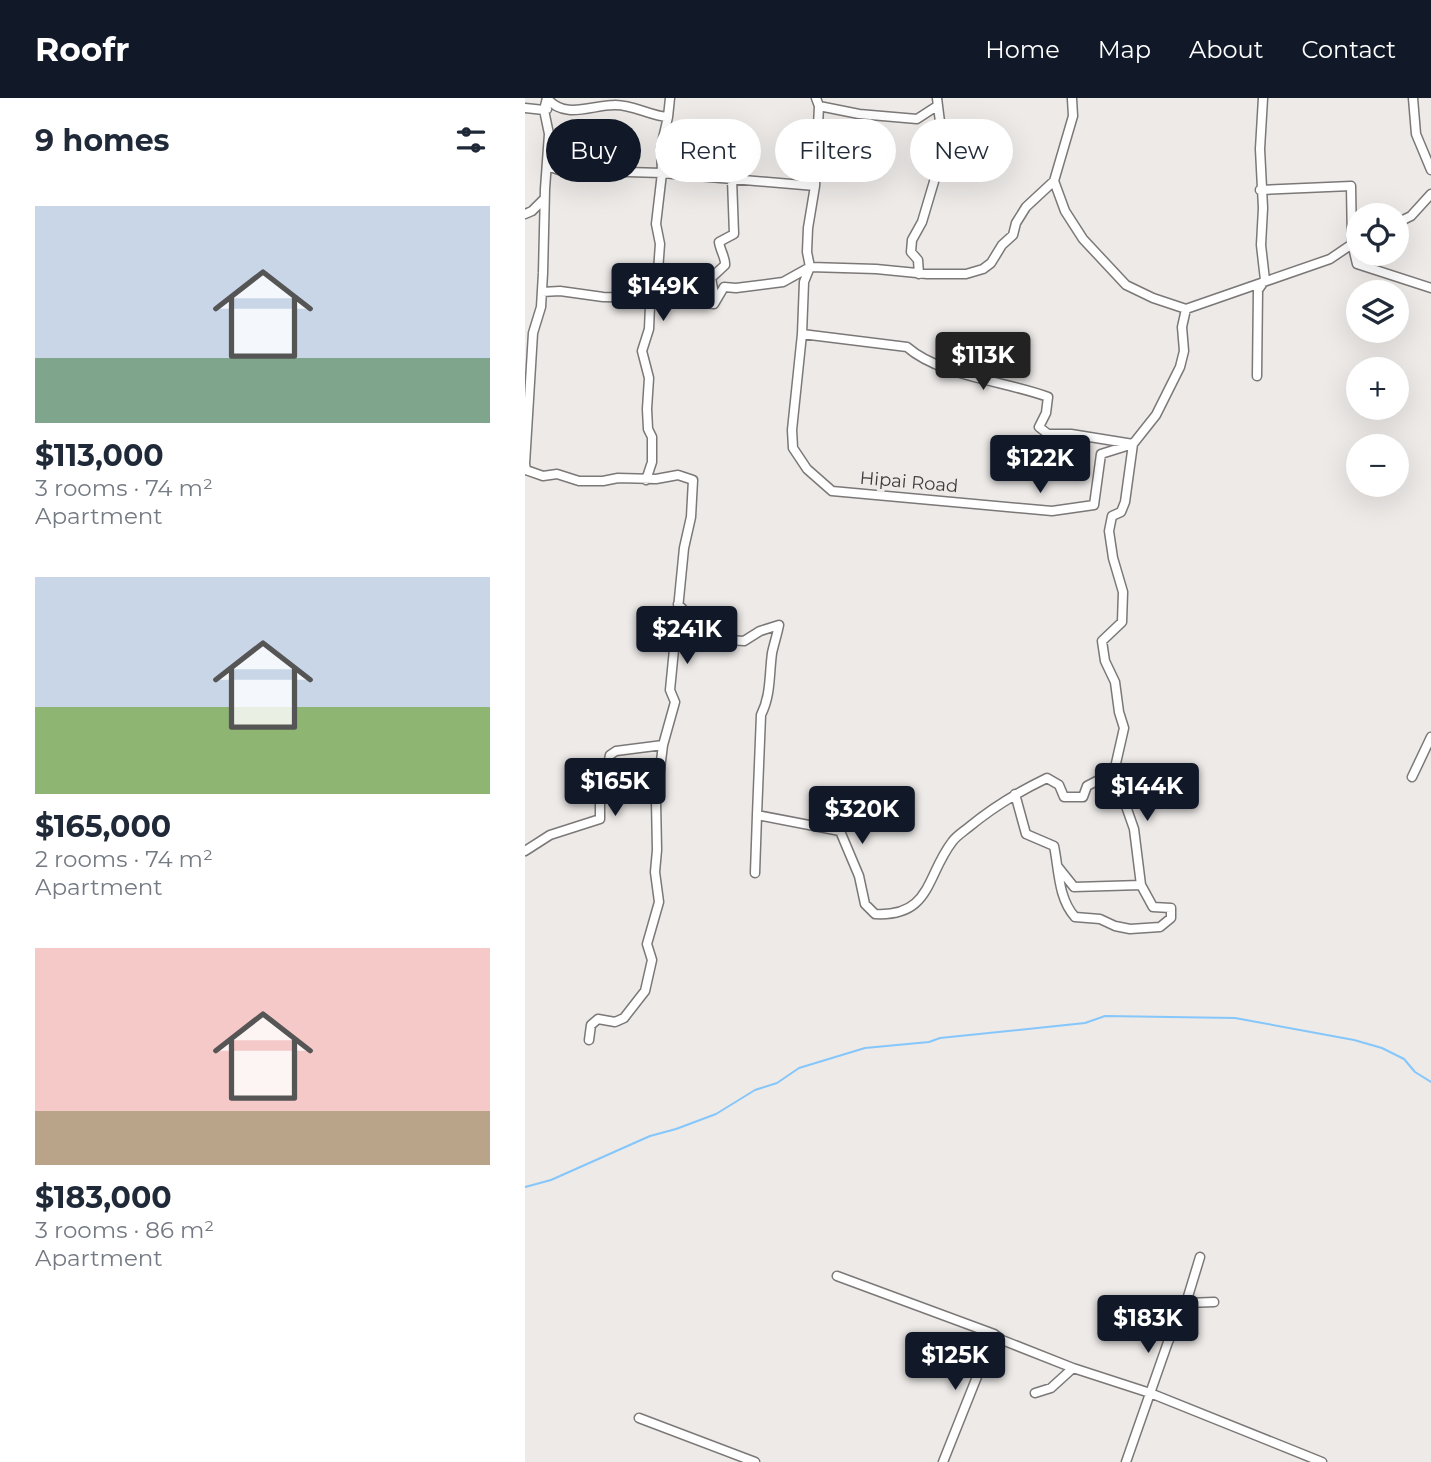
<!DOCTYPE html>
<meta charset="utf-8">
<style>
body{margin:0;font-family:Montserrat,sans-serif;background:#f2f2f3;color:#1f2937;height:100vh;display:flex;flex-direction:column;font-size:26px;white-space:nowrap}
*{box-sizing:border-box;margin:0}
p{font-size:23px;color:#747a83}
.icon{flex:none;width:38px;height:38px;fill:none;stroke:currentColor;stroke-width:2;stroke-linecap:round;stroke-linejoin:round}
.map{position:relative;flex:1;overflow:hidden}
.side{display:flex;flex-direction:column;background:#fff;width:525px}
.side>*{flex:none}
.guide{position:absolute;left:21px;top:21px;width:665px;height:63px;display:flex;gap:14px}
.tools{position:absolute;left:821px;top:105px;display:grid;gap:14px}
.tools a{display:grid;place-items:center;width:63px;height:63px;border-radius:50%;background:#fff;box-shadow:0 7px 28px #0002;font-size:35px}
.price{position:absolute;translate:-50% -60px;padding:0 16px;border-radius:7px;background:#111827;color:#fff;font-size:23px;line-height:46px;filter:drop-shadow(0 2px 4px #0008)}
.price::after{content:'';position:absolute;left:50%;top:42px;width:21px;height:16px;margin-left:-10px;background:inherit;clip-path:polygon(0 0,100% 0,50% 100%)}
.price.selected{background:#222;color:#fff}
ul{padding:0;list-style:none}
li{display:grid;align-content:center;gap:14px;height:371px;padding:0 35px}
li span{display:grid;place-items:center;height:217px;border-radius:0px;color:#555}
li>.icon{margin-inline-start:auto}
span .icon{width:126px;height:126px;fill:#fffc;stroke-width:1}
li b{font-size:30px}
h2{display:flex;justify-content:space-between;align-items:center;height:84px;padding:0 35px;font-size:30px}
.tag{padding:0 24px;border-radius:32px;background:#fff;box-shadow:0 7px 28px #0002;font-size:24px;line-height:63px}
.tag.selected{background:#111827;color:#fff}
header{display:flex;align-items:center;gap:42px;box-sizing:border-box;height:98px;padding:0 35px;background:#111827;color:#fff}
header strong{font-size:33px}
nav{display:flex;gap:38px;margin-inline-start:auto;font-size:24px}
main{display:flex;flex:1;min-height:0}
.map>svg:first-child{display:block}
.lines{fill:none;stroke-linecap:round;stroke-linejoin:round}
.stream{stroke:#85c6fb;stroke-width:2}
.minor-casing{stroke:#7b7877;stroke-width:11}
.minor{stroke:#fff;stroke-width:8}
.labels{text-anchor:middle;stroke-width:7;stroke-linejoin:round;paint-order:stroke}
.street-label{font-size:18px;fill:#3d3b3b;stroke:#edeae8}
</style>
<header>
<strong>Roofr</strong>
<nav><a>Home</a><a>Map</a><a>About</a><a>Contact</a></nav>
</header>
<main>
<section class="side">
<h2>9 homes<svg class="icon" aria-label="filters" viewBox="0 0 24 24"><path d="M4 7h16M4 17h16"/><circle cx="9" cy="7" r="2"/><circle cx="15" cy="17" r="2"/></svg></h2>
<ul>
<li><span style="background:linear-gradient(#c9d6e8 70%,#7fa58c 0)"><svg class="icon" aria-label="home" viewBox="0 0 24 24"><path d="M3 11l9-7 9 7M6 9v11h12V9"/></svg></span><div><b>$113,000</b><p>3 rooms · 74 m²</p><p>Apartment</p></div></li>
<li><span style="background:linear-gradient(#c9d6e8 60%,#8fb573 0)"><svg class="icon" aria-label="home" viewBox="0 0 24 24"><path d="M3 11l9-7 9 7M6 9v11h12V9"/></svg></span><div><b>$165,000</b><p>2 rooms · 74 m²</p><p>Apartment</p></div></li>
<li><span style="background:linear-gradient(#f6c9c9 75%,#b9a48a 0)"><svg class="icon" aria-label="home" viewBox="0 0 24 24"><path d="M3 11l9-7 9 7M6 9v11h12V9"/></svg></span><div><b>$183,000</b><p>3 rooms · 86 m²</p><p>Apartment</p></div></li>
</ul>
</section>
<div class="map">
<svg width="906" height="1364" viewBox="0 0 906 1364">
<rect width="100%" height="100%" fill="#edeae8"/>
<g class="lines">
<path class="stream" d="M0 1089 26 1082 125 1038 151 1031 191 1016 230 992 252 985 274 970 340 950 404 944 415 940 560 925 580 918 710 920 829 942 857 950 879 961 890 974 906 984"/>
<g class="minor-casing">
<path id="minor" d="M22 0C39 22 67 7 89 7 107 6 125 18 143 19L136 49 137 75 131 126 135 146 131 200 189 206 199 189 211 190 258 184 285 169 351 171 402 176H441L458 171 466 165 477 147 488 137 491 125 501 109 529 83
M291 0 294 8 290 88 283 130 282 154 285 169 279 184 277 236 267 332 268 350 282 371 307 393 527 413 569 407 576 356 608 346 631 317 655 269 659 253 657 229 661 211 805 161 833 142
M888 0 891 36 906 72
M547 1 548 18 529 83 540 113 558 141 601 187 628 200 661 211
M294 8 334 16 392 21 412 8
M0 10 19 12 22 11
M143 19 145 0
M22 68 34 72 137 75 290 88
M735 92 826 88 827 145 832 166 906 190
M0 116 7 113 19 101
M872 125 886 118 906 96
M394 176 393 162 386 154 387 142 397 124 416 60 417 40 412 0
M17 194 35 193 78 199 131 200 125 208 124 231 117 253 124 280 122 311 123 331 127 339V364L121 382
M190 201 186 180 200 167C201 161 195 152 194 144L209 136 207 81
M732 278 733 192 740 182 736 147 738 110 735 51 738 0
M0 366 1 372 18 378 32 376 54 383H78L93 380 131 381 153 377 168 382 166 419 159 450 145 592 150 604 138 647 131 703 132 752 130 774 134 804 122 846 127 862 120 893 99 920 90 924 73 921 66 927 64 942
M0 366 8 235 16 209 18 175 20 91 24 36 19 12 22 0
M153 506 166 520 187 529 203 542 219 543 235 533 254 527C252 537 249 546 247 555 244 578 246 597 236 617L232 717 315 733 334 778 340 806 350 816C406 819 401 778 427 744 431 738 438 734 444 729 468 709 493 694 522 680L534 687 539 699H558L562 688 589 674 599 630 594 614 590 584 580 563 577 543 597 524 598 494 588 460 584 433 587 418 596 414 600 404 608 346 546 336H523L514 329 521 315 523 299C480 283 415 278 382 249L277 236
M589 674 609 731 616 787
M887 679 906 639
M490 696 501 736 529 748C534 772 533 800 550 819L575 821 590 828 605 831 635 829 646 820V810L628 809 616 787 549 789 533 769
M0 753 25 737 75 721V704L85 657 91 653 138 647
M230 775 232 717
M312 1178 469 1236 477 1242 548 1270 625 1295 797 1364
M661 1205 689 1204
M510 1295 526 1290 548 1270
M114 1320 230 1364
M418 1364 469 1236
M601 1364 643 1244 661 1205 675 1159"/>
</g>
<use href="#minor" class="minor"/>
</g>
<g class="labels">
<g class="street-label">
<text transform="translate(384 384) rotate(5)" y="6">Hipai Road</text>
</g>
</g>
</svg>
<div class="tools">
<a><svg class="icon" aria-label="locate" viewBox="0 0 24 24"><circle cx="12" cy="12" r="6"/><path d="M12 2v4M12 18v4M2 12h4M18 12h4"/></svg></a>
<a><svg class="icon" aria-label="layers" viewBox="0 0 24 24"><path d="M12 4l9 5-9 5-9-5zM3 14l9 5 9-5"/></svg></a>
<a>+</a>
<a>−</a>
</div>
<b class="price" style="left:138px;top:225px">$149K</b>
<b class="price selected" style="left:458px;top:294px">$113K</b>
<b class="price" style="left:515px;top:397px">$122K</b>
<b class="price" style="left:162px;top:568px">$241K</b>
<b class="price" style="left:90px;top:720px">$165K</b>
<b class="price" style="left:622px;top:725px">$144K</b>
<b class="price" style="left:337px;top:748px">$320K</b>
<b class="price" style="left:623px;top:1257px">$183K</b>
<b class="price" style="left:430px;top:1294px">$125K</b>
<div class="guide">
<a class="tag selected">Buy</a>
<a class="tag">Rent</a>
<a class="tag">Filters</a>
<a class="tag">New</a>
</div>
</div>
</main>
